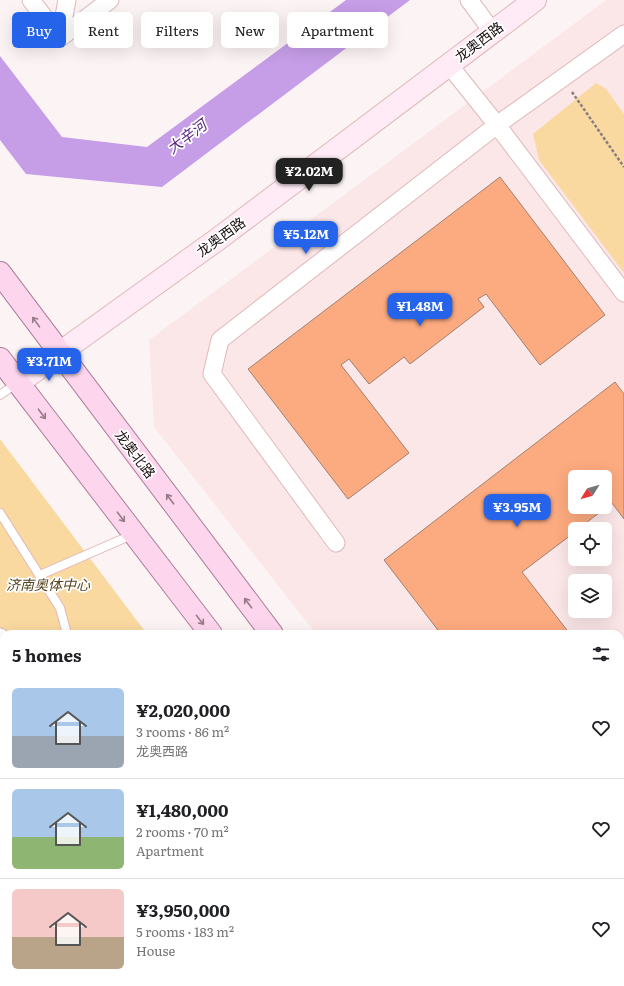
<!DOCTYPE html>
<meta charset="utf-8">
<style>
body{margin:0;font-family:Literata,"Noto Sans SC",serif;background:#f2f2f2;color:#202124;height:100vh;display:flex;flex-direction:column;font-size:15px;white-space:nowrap}
*{box-sizing:border-box;margin:0}
p{font-size:13px;color:#757577}
.icon{flex:none;width:22px;height:22px;fill:none;stroke:currentColor;stroke-width:2;stroke-linecap:round;stroke-linejoin:round}
.map{position:relative;flex:1;overflow:hidden}
.side{position:absolute;left:0px;top:630px;width:624px;height:356px;display:flex;flex-direction:column;background:#fff;border-radius:12px 12px 0 0;box-shadow:0 4px 16px #0002}
.side>*{flex:none}
.banner{position:absolute;left:12px;top:12px;width:400px;height:36px;display:flex;gap:8px}
.needle{width:26px;rotate:233deg}
.tools{position:absolute;left:568px;top:470px;display:grid;gap:8px}
.tools a{display:grid;place-items:center;width:44px;height:44px;border-radius:6px;background:#fff;box-shadow:0 4px 16px #0002;font-size:20px}
.price{position:absolute;translate:-50% -34px;padding:0 9px;border-radius:8px;background:#2563eb;color:#fff;font-size:13px;line-height:26px;filter:drop-shadow(0 1px 2px #0008)}
.price::after{content:'';position:absolute;left:50%;top:24px;width:12px;height:9px;margin-left:-6px;background:inherit;clip-path:polygon(0 0,100% 0,50% 100%)}
.price.current{background:#222;color:#fff}
ul{padding:0;list-style:none}
li{display:flex;align-items:center;gap:12px;height:100px;padding:0 12px}
li+li{border-top:1px solid #e0e0e0}
li span{display:grid;place-items:center;flex:none;width:112px;height:80px;border-radius:6px;color:#555}
li>.icon{margin-inline-start:auto}
span .icon{width:48px;height:48px;fill:#fffc;stroke-width:1}
li b{font-size:17px}
h2{display:flex;justify-content:space-between;align-items:center;height:48px;padding:0 12px;font-size:17px}
.chip{padding:0 14px;border-radius:6px;background:#fff;box-shadow:0 4px 16px #0002;font-size:14px;line-height:36px}
.chip.current{background:#2563eb;color:#fff}
.map>svg:first-child{display:block}
.built{fill:#fce7e8;fill-rule:evenodd}
.green{fill:#f9d99f}
.water{fill:#c69de7}
.building{fill:#fcaa7f;stroke:#a08070;fill-rule:evenodd}
.lines{fill:none;stroke-linecap:round;stroke-linejoin:round}
.lane-casing{stroke:#e0b8ba;stroke-width:10}
.street-casing{stroke:#e0b8ba;stroke-width:19}
.secondary-casing{stroke:#e0b8ba;stroke-width:24}
.primary-casing{stroke:#ac7d97;stroke-width:24}
.path{stroke:#897e7f;stroke-width:2.5;stroke-dasharray:3 2;stroke-linecap:butt}
.lane{stroke:#fff;stroke-width:8}
.street{stroke:#fff;stroke-width:17}
.secondary{stroke:#feebf6;stroke-width:22}
.primary{stroke:#fdd6ee;stroke-width:22}
.oneway{stroke:#967b88}
.labels{text-anchor:middle;stroke-width:3.5;stroke-linejoin:round;paint-order:stroke}
.street-label{font-size:14px;fill:#180b0c;stroke:#fff}
.park-label{font-size:14px;font-style:italic;fill:#564421;stroke:#fff}
.water-label{font-size:15px;font-style:italic;fill:#5e2a80;stroke:#fff}
</style>
<div class="map">
<svg width="624" height="986" viewBox="0 0 624 986">
<rect width="100%" height="100%" fill="#fcf4f4"/>
<path class="built" d="M606 0H624V785L620 789V634H316L154 427 149 340ZM575 477H605V507H575ZM575 529H605V559H575ZM575 581H605V611H575Z"/>
<path class="green" d="M596 83 606 89 624 114V273L539 160 533 134Z
M0 439 147 634H4V982H409L412 986H0Z"/>
<path class="water" d="M346 0H410L162 187 26 174 0 140V56L62 137 147 147Z"/>
<path class="building" d="M500 177 605 315 540 365 486 294 478 299 484 307 410 364 404 357 369 384 349 359 341 365 409 453 348 499 248 369Z
M615 382 624 394V519L612 503 578 529H575V532L522 572 570 634H441L384 560ZM575 477H605V507H575Z"/>
<g class="lines">
<g class="lane-casing">
<path id="lane" d="M0 395 17 383
M0 513 60 608 67 634
M40 575 134 534
M227 982 242 986
M69 986 70 982"/>
</g>
<g class="street-casing">
<path id="street" d="M31 0 60 38 110 0
M469 0 492 31
M60 38 67 0
M449 65 497 125 624 293
M336 543 212 374 220 340 497 125 624 34
M0 637 4 647
M0 965 4 956"/>
</g>
<g class="secondary-casing">
<path id="secondary" d="M18 383 218 239 535 0
M620 889 624 884
M620 966 624 960
M605 986 608 982"/>
</g>
<g class="primary-casing">
<path id="primary" d="M0 273 272 634
M0 359 211 634
M480 982 484 986
M553 982 564 986"/>
</g>
<path class="path" d="M572 92 624 167"/>
<use href="#lane" class="lane"/>
<use href="#street" class="street"/>
<use href="#secondary" class="secondary"/>
<use href="#primary" class="primary"/>
</g>
<defs><path id="oneway-shaft" d="M-6 0H5M1.5-3L5.5 0L1.5 3" fill="none" stroke-width="1.6" stroke-linecap="round" stroke-linejoin="round"/></defs>
<g class="oneway">
<use href="#oneway-shaft" transform="translate(36 322) rotate(-126)"/>
<use href="#oneway-shaft" transform="translate(42 414) rotate(53)"/>
<use href="#oneway-shaft" transform="translate(170 499) rotate(-127)"/>
<use href="#oneway-shaft" transform="translate(121 517) rotate(53)"/>
<use href="#oneway-shaft" transform="translate(248 603) rotate(-127)"/>
<use href="#oneway-shaft" transform="translate(200 620) rotate(52)"/>
</g>
<g class="labels">
<g class="street-label">
<text transform="translate(479 42) rotate(-37)" y="5">龙奥西路</text>
<text transform="translate(221 237) rotate(-36)" y="5">龙奥西路</text>
<text transform="translate(135 454) rotate(53)" y="5">龙奥北路</text>
</g>
<g class="park-label">
<text x="48" y="590">济南奥体中心</text>
</g>
<g class="water-label">
<text transform="translate(187 137) rotate(-37)" y="5">大辛河</text>
</g>
</g>
</svg>
<div class="tools">
<a><svg class="needle" viewBox="-14 -14 28 28"><path d="M0-13l5 13h-10z" fill="#e53935"/><path d="M0 13l5-13h-10z" fill="#757577"/></svg></a>
<a><svg class="icon" aria-label="locate" viewBox="0 0 24 24"><circle cx="12" cy="12" r="6"/><path d="M12 2v4M12 18v4M2 12h4M18 12h4"/></svg></a>
<a><svg class="icon" aria-label="layers" viewBox="0 0 24 24"><path d="M12 4l9 5-9 5-9-5zM3 14l9 5 9-5"/></svg></a>
</div>
<b class="price current" style="left:309px;top:192px">¥2.02M</b>
<b class="price" style="left:306px;top:255px">¥5.12M</b>
<b class="price" style="left:420px;top:327px">¥1.48M</b>
<b class="price" style="left:49px;top:382px">¥3.71M</b>
<b class="price" style="left:517px;top:528px">¥3.95M</b>
<div class="banner">
<a class="chip current">Buy</a>
<a class="chip">Rent</a>
<a class="chip">Filters</a>
<a class="chip">New</a>
<a class="chip">Apartment</a>
</div>
<section class="side">
<h2>5 homes<svg class="icon" aria-label="filters" viewBox="0 0 24 24"><path d="M4 7h16M4 17h16"/><circle cx="9" cy="7" r="2"/><circle cx="15" cy="17" r="2"/></svg></h2>
<ul>
<li><span style="background:linear-gradient(#a9c7e8 60%,#9aa5b1 0)"><svg class="icon" aria-label="home" viewBox="0 0 24 24"><path d="M3 11l9-7 9 7M6 9v11h12V9"/></svg></span><div><b>¥2,020,000</b><p>3 rooms · 86 m²</p><p>龙奥西路</p></div><svg class="icon" aria-label="heart" viewBox="0 0 24 24"><path d="M12 20l-8-8c-3-5 5-10 8-4 3-6 11-1 8 4z"/></svg></li>
<li><span style="background:linear-gradient(#a9c7e8 60%,#8fb573 0)"><svg class="icon" aria-label="home" viewBox="0 0 24 24"><path d="M3 11l9-7 9 7M6 9v11h12V9"/></svg></span><div><b>¥1,480,000</b><p>2 rooms · 70 m²</p><p>Apartment</p></div><svg class="icon" aria-label="heart" viewBox="0 0 24 24"><path d="M12 20l-8-8c-3-5 5-10 8-4 3-6 11-1 8 4z"/></svg></li>
<li><span style="background:linear-gradient(#f6c9c9 60%,#b9a48a 0)"><svg class="icon" aria-label="home" viewBox="0 0 24 24"><path d="M3 11l9-7 9 7M6 9v11h12V9"/></svg></span><div><b>¥3,950,000</b><p>5 rooms · 183 m²</p><p>House</p></div><svg class="icon" aria-label="heart" viewBox="0 0 24 24"><path d="M12 20l-8-8c-3-5 5-10 8-4 3-6 11-1 8 4z"/></svg></li>
</ul>
</section>
</div>
